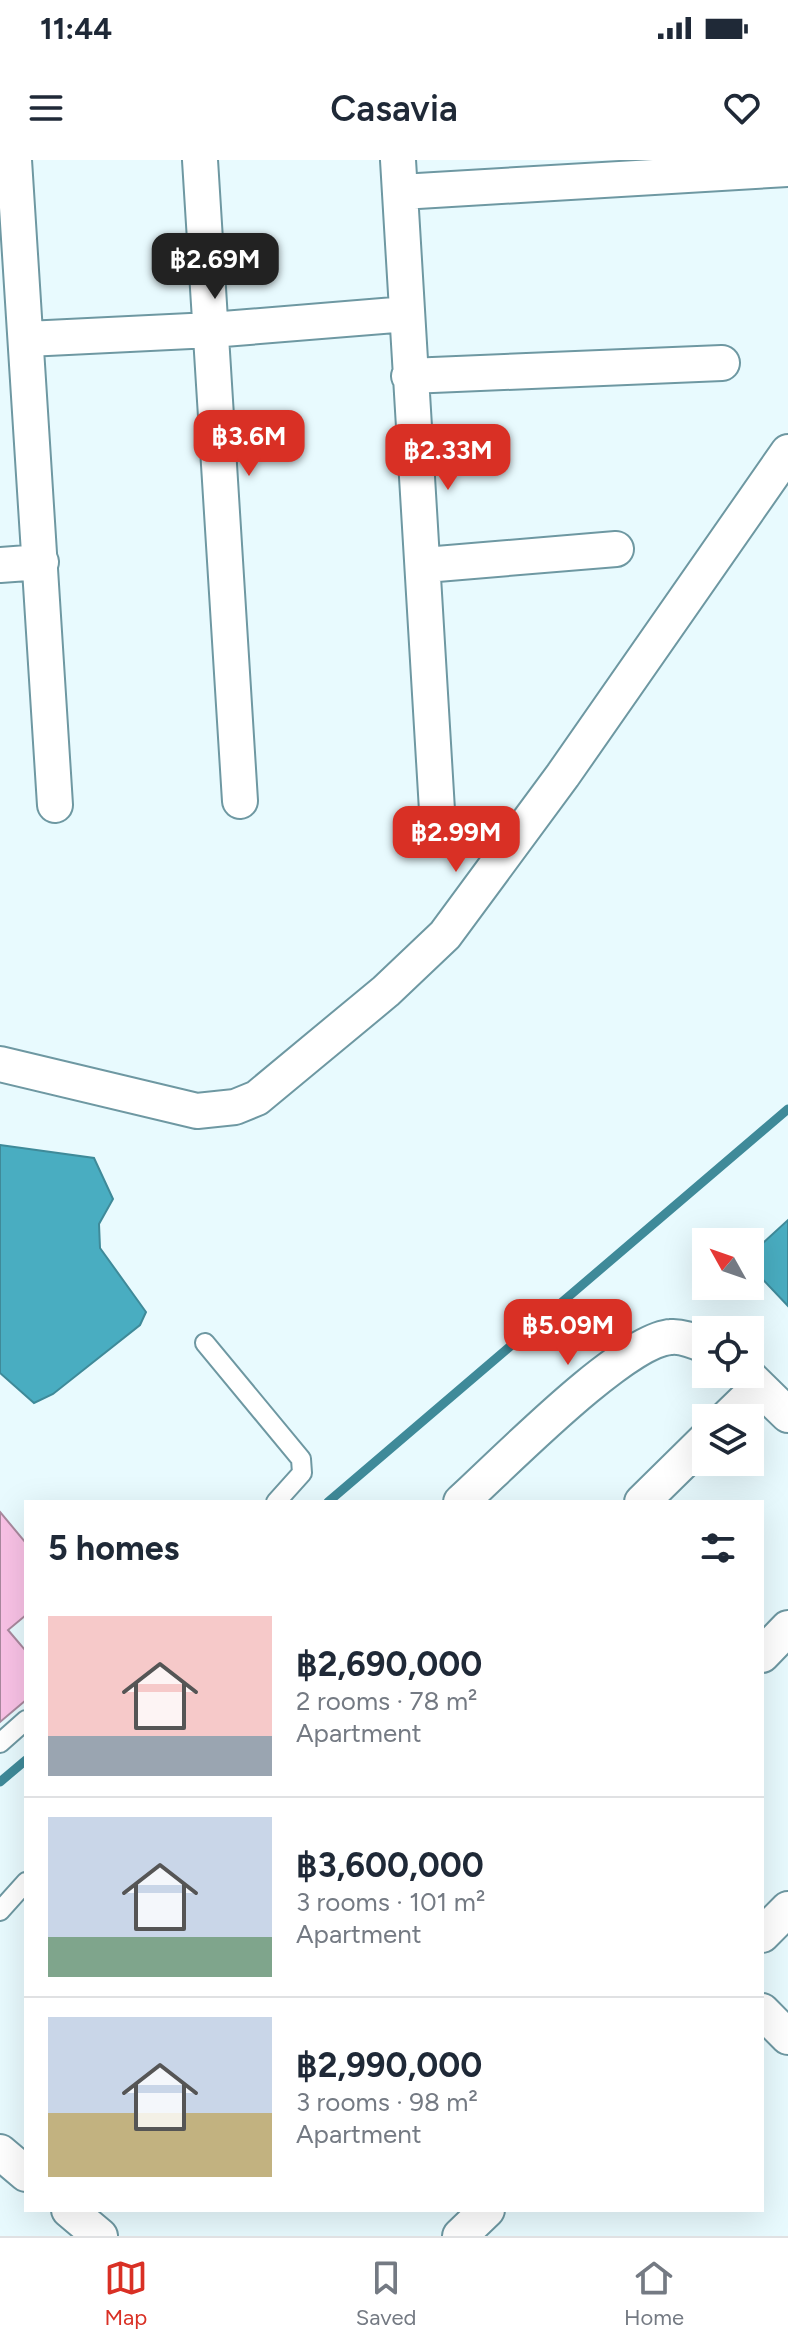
<!DOCTYPE html>
<meta charset="utf-8">
<style>
body{margin:0;font-family:Figtree,sans-serif;background:#f2f2f3;color:#1f2937;height:100vh;display:flex;flex-direction:column;font-size:30px;white-space:nowrap}
*{box-sizing:border-box;margin:0}
p{font-size:26px;color:#747a83}
.icon{flex:none;width:44px;height:44px;fill:none;stroke:currentColor;stroke-width:2;stroke-linecap:round;stroke-linejoin:round}
.map{position:relative;flex:1;overflow:hidden}
.drawer{position:absolute;left:24px;top:1340px;width:740px;height:712px;display:flex;flex-direction:column;background:#fff;border-radius:0px;box-shadow:0 8px 32px #0002}
.drawer>*{flex:none}
.needle{width:52px;rotate:310deg}
.buttons{position:absolute;left:692px;top:1068px;display:grid;gap:16px}
.buttons a{display:grid;place-items:center;width:72px;height:72px;border-radius:0px;background:#fff;box-shadow:0 8px 32px #0002;font-size:40px}
.price{position:absolute;translate:-50% -68px;padding:0 18px;border-radius:16px;background:#d93025;color:#fff;font-size:26px;line-height:52px;filter:drop-shadow(0 2px 4px #0008)}
.price::after{content:'';position:absolute;left:50%;top:48px;width:24px;height:18px;margin-left:-12px;background:inherit;clip-path:polygon(0 0,100% 0,50% 100%)}
.price.current{background:#222;color:#fff}
ul{padding:0;list-style:none}
li{display:flex;align-items:center;gap:24px;height:200px;padding:0 24px}
li+li{border-top:2px solid #e0e1e3}
li span{display:grid;place-items:center;flex:none;width:224px;height:160px;border-radius:0px;color:#555}
li>.icon{margin-inline-start:auto}
span .icon{width:96px;height:96px;fill:#fffc;stroke-width:1}
li b{font-size:34px}
h2{display:flex;justify-content:space-between;align-items:center;height:96px;padding:0 24px;font-size:34px}
.status{display:flex;justify-content:space-between;align-items:center;height:56px;padding:0 40px;background:#fff;direction:ltr}
.status svg{height:22px;fill:currentColor}
header{display:flex;justify-content:space-between;align-items:center;height:104px;padding:0 24px;background:#fff;font-size:36px;font-weight:600}
.tabs{display:flex;justify-content:space-around;align-items:center;height:112px;border-top:2px solid #e0e1e3;background:#fff;font-size:22px;color:#747a83}
.tabs a{display:grid;justify-items:center;gap:4px}
.tabs .current{color:#d93025}
.map>svg:first-child{display:block}
.water{fill:#49adc1;stroke:#3f8a99;stroke-width:2}
.lines{fill:none;stroke-linecap:round;stroke-linejoin:round}
.stream{stroke:#3f8a99;stroke-width:9}
.building{fill:#f9c2e6;stroke:#a9899e;stroke-width:2}
.lane-casing{stroke:#6e98a2;stroke-width:22}
.street-casing{stroke:#6e98a2;stroke-width:38}
.lane{stroke:#fff;stroke-width:18}
.street{stroke:#fff;stroke-width:34}
</style>
<div class="status"><b>11:44</b><svg viewBox="0 0 49 12"><path d="M0 12V9h3v3zM5 12V6h3v6zM10 12V3h3v9zM15 12V0h3v12zM26 1h20v11H26zM47 4h2v5h-2z"/></svg></div>
<header><svg class="icon" aria-label="menu" viewBox="0 0 24 24"><path d="M4 6h16M4 12h16M4 18h16"/></svg>Casavia<svg class="icon" aria-label="heart" viewBox="0 0 24 24"><path d="M12 20l-8-8c-3-5 5-10 8-4 3-6 11-1 8 4z"/></svg></header>
<div class="map">
<svg width="788" height="2076" viewBox="0 0 788 2076">
<rect width="100%" height="100%" fill="#e8fafe"/>
<path class="water" d="M0 985 94 998 113 1039 99 1064 100 1088 146 1152 140 1165 53 1234 34 1243 0 1213Z
M788 1060V1146L750 1106V1095Z"/>
<g class="lines">
<path class="stream" d="M328 1342 788 949
M0 1622 26 1600"/>
</g>
<path class="building" d="M0 1352 26 1383V1455L8 1470 26 1491V1540L0 1562Z"/>
<g class="lines">
<g class="lane-casing">
<path id="lane" d="M205 1183 301 1299 302 1313 276 1342
M0 1583 26 1560
M0 1751 26 1722"/>
</g>
<g class="street-casing">
<path id="street" d="M14 0 55 645
M200 0 240 641
M398 0 438 667
M401 32 788 9
M27 179 211 170 407 154
M409 216 722 203
M0 405 41 402
M425 405 616 389
M0 904 197 951 235 947 257 938 386 831 445 775 563 615 788 292
M746 1214 788 1255
M727 1258 759 1227
M461 1342C501 1306 624 1179 671 1177 681 1176 697 1182 706 1186
M642 1342 706 1279
M762 1495 788 1468
M762 1775 788 1749
M762 1851 788 1877
M0 1992 26 2014
M69 2050 100 2076
M460 2076 487 2050"/>
</g>
<use href="#lane" class="lane"/>
<use href="#street" class="street"/>
</g>
</svg>
<div class="buttons">
<a><svg class="needle" viewBox="-14 -14 28 28"><path d="M0-13l5 13h-10z" fill="#e53935"/><path d="M0 13l5-13h-10z" fill="#747a83"/></svg></a>
<a><svg class="icon" aria-label="locate" viewBox="0 0 24 24"><circle cx="12" cy="12" r="6"/><path d="M12 2v4M12 18v4M2 12h4M18 12h4"/></svg></a>
<a><svg class="icon" aria-label="layers" viewBox="0 0 24 24"><path d="M12 4l9 5-9 5-9-5zM3 14l9 5 9-5"/></svg></a>
</div>
<b class="price current" style="left:215px;top:141px">฿2.69M</b>
<b class="price" style="left:249px;top:318px">฿3.6M</b>
<b class="price" style="left:448px;top:332px">฿2.33M</b>
<b class="price" style="left:456px;top:714px">฿2.99M</b>
<b class="price" style="left:568px;top:1207px">฿5.09M</b>
<section class="drawer">
<h2>5 homes<svg class="icon" aria-label="filters" viewBox="0 0 24 24"><path d="M4 7h16M4 17h16"/><circle cx="9" cy="7" r="2"/><circle cx="15" cy="17" r="2"/></svg></h2>
<ul>
<li><span style="background:linear-gradient(#f6c9c9 75%,#9aa5b1 0)"><svg class="icon" aria-label="home" viewBox="0 0 24 24"><path d="M3 11l9-7 9 7M6 9v11h12V9"/></svg></span><div><b>฿2,690,000</b><p>2 rooms · 78 m²</p><p>Apartment</p></div></li>
<li><span style="background:linear-gradient(#c9d6e8 75%,#7fa58c 0)"><svg class="icon" aria-label="home" viewBox="0 0 24 24"><path d="M3 11l9-7 9 7M6 9v11h12V9"/></svg></span><div><b>฿3,600,000</b><p>3 rooms · 101 m²</p><p>Apartment</p></div></li>
<li><span style="background:linear-gradient(#c9d6e8 60%,#c2b280 0)"><svg class="icon" aria-label="home" viewBox="0 0 24 24"><path d="M3 11l9-7 9 7M6 9v11h12V9"/></svg></span><div><b>฿2,990,000</b><p>3 rooms · 98 m²</p><p>Apartment</p></div></li>
</ul>
</section>
</div>
<nav class="tabs">
<a class="current"><svg class="icon" aria-label="map" viewBox="0 0 24 24"><path d="M3 6l6-2 6 2 6-2v14l-6 2-6-2-6 2zM9 4v14M15 6v14"/></svg>Map</a>
<a><svg class="icon" aria-label="saved" viewBox="0 0 24 24"><path d="M7 4h10v16l-5-4-5 4z"/></svg>Saved</a>
<a><svg class="icon" aria-label="home" viewBox="0 0 24 24"><path d="M3 11l9-7 9 7M6 9v11h12V9"/></svg>Home</a>
</nav>
